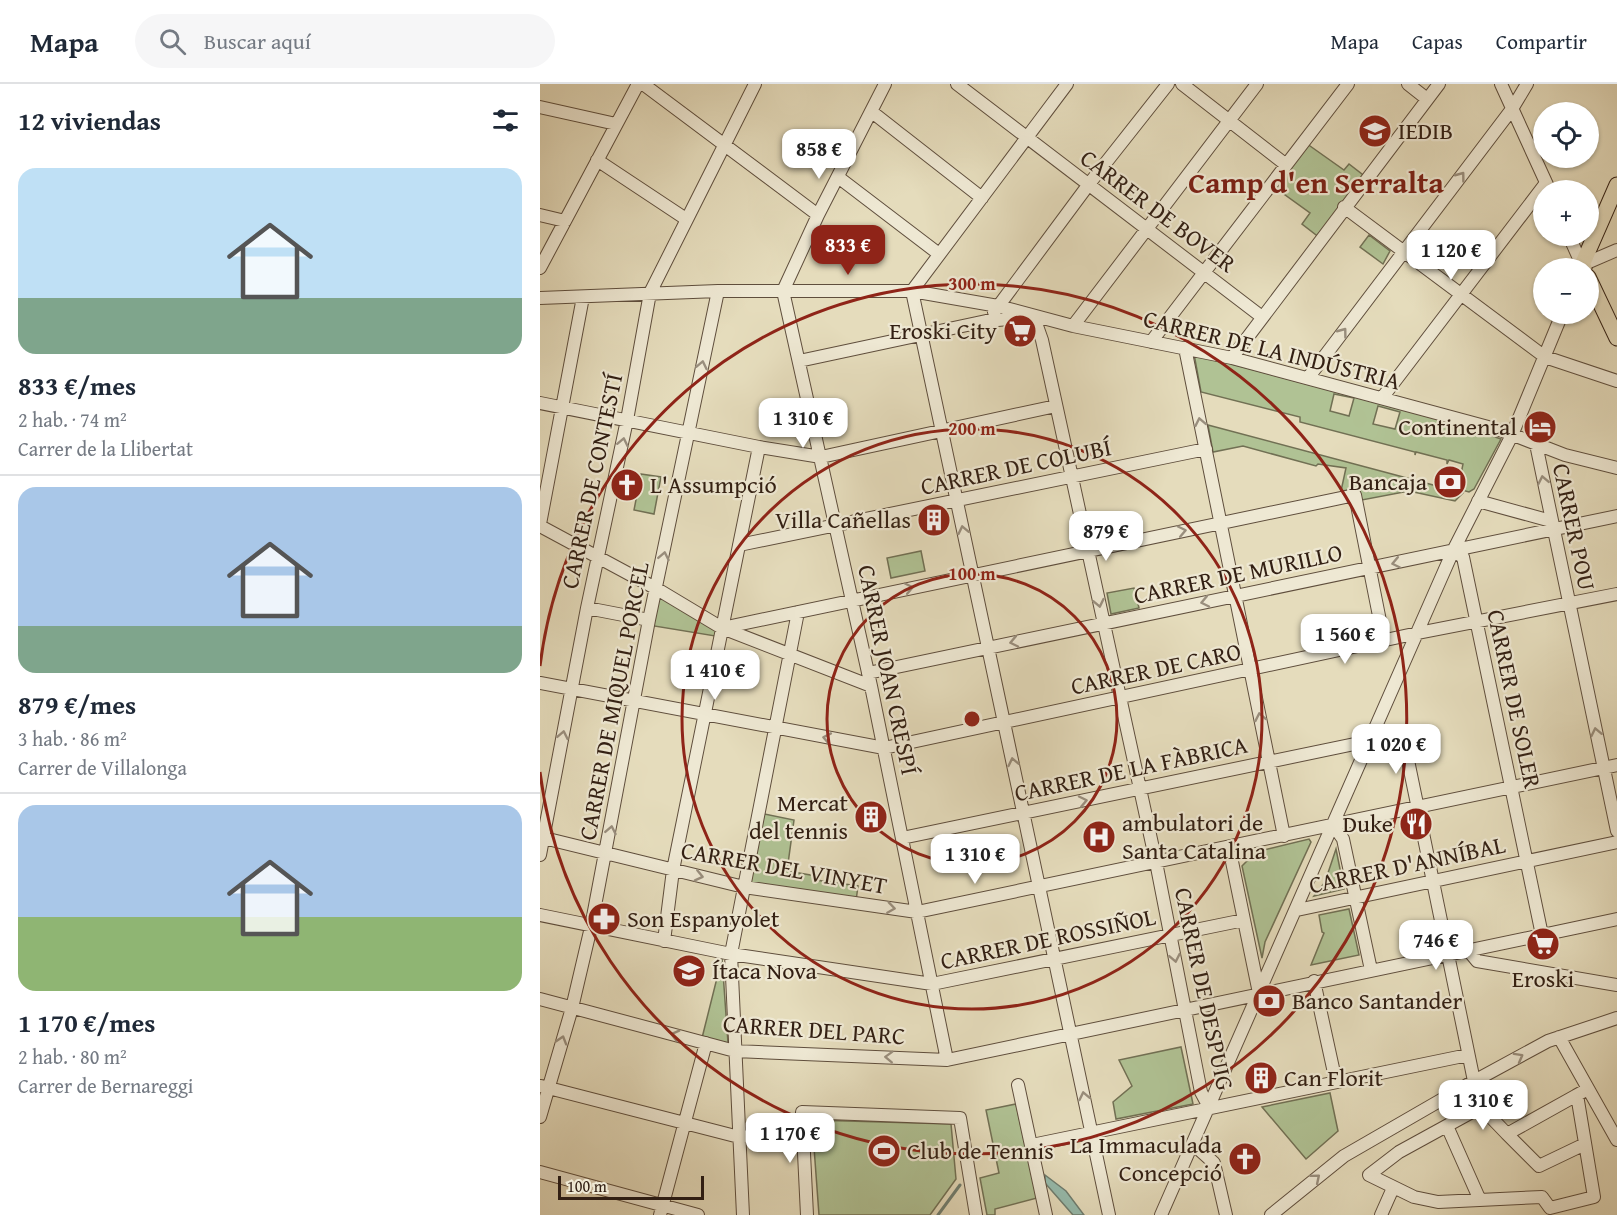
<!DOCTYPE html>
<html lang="es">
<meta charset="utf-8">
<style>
body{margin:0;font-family:"Gentium Book Plus",serif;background:#f6f6f7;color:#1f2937;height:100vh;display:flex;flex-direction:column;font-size:22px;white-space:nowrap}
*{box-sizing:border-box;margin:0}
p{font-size:20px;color:#747a83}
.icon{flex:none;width:33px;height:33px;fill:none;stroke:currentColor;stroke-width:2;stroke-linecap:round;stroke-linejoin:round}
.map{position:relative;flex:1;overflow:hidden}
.sheet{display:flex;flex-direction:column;background:#fff;width:540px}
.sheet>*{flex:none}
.controls{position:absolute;left:993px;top:18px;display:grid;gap:12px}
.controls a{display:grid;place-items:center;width:66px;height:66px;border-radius:50%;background:#fff;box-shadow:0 2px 4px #0004;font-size:30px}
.scale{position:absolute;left:18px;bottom:15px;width:146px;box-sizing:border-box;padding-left:6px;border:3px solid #321f13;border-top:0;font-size:16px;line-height:21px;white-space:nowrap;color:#321f13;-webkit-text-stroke:4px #eee8d3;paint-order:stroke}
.price{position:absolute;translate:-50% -51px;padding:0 14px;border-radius:12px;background:#fff;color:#222;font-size:20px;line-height:39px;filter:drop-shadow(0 2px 3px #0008)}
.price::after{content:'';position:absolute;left:50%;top:36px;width:18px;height:14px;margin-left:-9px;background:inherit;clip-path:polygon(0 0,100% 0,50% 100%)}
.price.selected{background:#8f2418;color:#fff}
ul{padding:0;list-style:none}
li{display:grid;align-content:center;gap:12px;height:318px;padding:0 18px}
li+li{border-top:2px solid #e0e1e3}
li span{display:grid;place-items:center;height:186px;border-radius:18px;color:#555}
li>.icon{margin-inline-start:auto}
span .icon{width:108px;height:108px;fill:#fffc;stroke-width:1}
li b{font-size:26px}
h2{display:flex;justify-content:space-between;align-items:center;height:72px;padding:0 18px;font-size:26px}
header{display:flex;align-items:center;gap:36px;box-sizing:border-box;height:84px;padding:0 30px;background:#fff;border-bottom:2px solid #e0e1e3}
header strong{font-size:28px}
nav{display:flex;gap:33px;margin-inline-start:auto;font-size:21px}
.search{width:420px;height:54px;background:#f6f6f7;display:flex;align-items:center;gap:15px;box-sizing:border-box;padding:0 21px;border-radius:33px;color:#747a83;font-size:22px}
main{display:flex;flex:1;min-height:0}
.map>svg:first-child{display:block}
.green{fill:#b0c294;stroke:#717054;stroke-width:1.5;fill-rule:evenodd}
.water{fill:#96bcae;stroke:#6e7d70;stroke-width:1.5}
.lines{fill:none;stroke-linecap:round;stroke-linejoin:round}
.stream{stroke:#6e7d70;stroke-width:3}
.minor-casing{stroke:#5f4e3d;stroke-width:14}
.major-casing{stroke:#321f13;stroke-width:17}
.minor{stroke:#eee8d3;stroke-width:12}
.major{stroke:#e5dcbc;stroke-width:15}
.oneway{stroke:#998e7d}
.ring{fill:none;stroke:#8f2418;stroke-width:3}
.labels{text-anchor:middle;stroke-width:4.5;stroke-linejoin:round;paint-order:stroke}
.poi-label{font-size:24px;fill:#321f13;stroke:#eee8d3;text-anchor:start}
.street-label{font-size:24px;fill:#321f13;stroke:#eee8d3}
.district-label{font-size:30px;font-weight:bold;fill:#7a1f14;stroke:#eee8d3}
.centre{fill:#8f2418;stroke:#eee8d3;stroke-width:3}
.ring-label{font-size:18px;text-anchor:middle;font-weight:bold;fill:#8f2418;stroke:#eee8d3;stroke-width:4.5;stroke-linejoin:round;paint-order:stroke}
</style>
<header>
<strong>Mapa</strong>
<div class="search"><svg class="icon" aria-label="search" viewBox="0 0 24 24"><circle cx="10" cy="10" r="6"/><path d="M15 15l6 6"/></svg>Buscar aquí</div>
<nav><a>Mapa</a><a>Capas</a><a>Compartir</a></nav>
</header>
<main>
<section class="sheet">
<h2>12 viviendas<svg class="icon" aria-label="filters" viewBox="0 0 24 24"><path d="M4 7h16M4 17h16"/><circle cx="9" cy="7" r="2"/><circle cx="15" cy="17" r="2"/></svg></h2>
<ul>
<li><span style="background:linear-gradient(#bfe0f5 70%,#7fa58c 0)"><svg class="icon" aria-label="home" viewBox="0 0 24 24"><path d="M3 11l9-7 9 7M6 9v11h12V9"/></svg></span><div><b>833 €/mes</b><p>2 hab. · 74 m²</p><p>Carrer de la Llibertat</p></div></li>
<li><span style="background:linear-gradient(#a9c7e8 75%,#7fa58c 0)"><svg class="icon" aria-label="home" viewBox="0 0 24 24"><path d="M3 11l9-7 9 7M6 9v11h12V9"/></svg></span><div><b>879 €/mes</b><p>3 hab. · 86 m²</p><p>Carrer de Villalonga</p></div></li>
<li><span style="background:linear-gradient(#a9c7e8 60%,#8fb573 0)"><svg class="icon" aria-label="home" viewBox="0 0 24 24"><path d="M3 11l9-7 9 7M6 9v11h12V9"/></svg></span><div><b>1 170 €/mes</b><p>2 hab. · 80 m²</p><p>Carrer de Bernareggi</p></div></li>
</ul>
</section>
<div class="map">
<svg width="1077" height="1131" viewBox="0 0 1077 1131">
<rect width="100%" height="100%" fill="#e5dcbc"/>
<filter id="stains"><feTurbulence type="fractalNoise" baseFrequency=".00333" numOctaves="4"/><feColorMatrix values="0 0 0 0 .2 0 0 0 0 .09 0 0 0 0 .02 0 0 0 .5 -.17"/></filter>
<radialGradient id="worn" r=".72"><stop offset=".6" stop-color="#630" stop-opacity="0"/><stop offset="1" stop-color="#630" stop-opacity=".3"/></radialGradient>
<path class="green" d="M763 57 804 86 809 80 827 94 780 154 762 140 770 129 730 100Z
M829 151 850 167 843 180 820 163Z
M654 270 920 341 961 355 934 405 929 408 918 405 923 380 909 376 907 380V376L876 368 875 371V368L760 338V333L661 308ZM794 310 814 314 809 332 790 327ZM838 322 860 328 855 345 833 340Z
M668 341 923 409 915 417 869 407 822 416 819 405 801 407 806 384 778 380 776 382 703 362 673 368Z
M101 390 121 393 114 430 94 426Z
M381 467 385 487 351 494 347 474Z
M594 504 599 524 571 530 567 509Z
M117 505 176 547 175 552 108 541Z
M219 729 254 736 247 787 276 792V796L318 802 316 817 206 801Z
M769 755 771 758 725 858 722 874 702 782 716 768Z
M796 765 804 805 774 812 785 798Z
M809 825 819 871 771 881 784 849 782 848 779 831Z
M182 874 188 959 162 954Z
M641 963 653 1020 576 1035 573 1018 592 1002 579 976Z
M790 1009 798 1047 766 1075 722 1023Z
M476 1020 497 1114 455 1125V1131H447L440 1094 459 1089 446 1026Z
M272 1036 411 1040 416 1095 390 1131H279Z"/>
<path class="water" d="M505 1091 526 1107 544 1131H533L505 1099Z"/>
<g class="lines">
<path class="stream" d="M398 1131 420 1101"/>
<g class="minor-casing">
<path id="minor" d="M103 0 278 131
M417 0 722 233
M642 0 745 80
M868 0 887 15
M961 0 1009 105
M0 23 76 40
M332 28 442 114
M57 76 146 135
M298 93 399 170
M804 123 1005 273 1077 297
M0 131 25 137
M1029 152 1042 181
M1042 181 1077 166
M0 184 98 0
M243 207 331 602 407 976
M243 207 278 131 345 0
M372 207 569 1131
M372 207 527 0
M0 214 178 207H372L458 222 533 242 692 274 963 347 1025 371 1077 384
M454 228 549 100 628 0
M533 242 717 0
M611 258 808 0
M645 264 744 752
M692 274 899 0
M259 277 446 237 469 235 496 239 502 256 616 778 661 1008 669 1023
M768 294 972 25 987 0
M842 314 1006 99
M0 319 219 363 281 373 516 322
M996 360 1077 747
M938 417 1011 437
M0 440 43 213
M0 442 117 505 182 544 331 602
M199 461 666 365
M913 467 923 473 1002 851 1077 835
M47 524 109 536
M182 544 815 411 844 557
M328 589 1077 432
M0 599 344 664 878 549 1077 510
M863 652 934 997
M793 741 803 755 831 886
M0 753 204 803 377 828 1077 681
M362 754 829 657
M689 763 719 909
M0 771 47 524 87 336 110 209 215 0
M757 826 1077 758
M0 831 191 870 392 900 704 836
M124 857 133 786 219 363
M928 866 937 877 1077 901
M774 897 796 998
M0 915 195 967 407 976 1002 851
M1019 953 1077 1056
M478 1001 506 1131
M1 1002 199 1053 263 1049
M1037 1011 967 1050 999 1082 1045 1060
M0 1033 32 924 51 843 109 536 178 207
M907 1042 939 1114
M967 1050 941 1023 859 1068 829 1091 874 1113 898 1118 1002 1113 1010 1124 1054 1113 1037 1011 1048 1005
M653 1060 674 1079 686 1131
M492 1061 928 971
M0 1088 158 1131
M120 1131 166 959
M203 1131 191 870 258 528
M267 1131 262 1028 420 1034 436 1131
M621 1131 913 467 972 351 1022 230
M731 1131 804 1072 927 1001 1008 957 1077 934
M841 1131 853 1104"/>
</g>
<g class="major-casing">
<path id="major" d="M1044 184 1042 181 1077 101
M1048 193 1077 254"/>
</g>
<use href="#minor" class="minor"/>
<use href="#major" class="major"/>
</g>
<defs><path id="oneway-chevron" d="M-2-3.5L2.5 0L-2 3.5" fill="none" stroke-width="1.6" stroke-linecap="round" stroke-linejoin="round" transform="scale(1.5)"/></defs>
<g class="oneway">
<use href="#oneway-chevron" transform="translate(921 92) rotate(-53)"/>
<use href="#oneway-chevron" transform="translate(803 248) rotate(-53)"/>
<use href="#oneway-chevron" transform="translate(162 281) rotate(-78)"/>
<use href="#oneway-chevron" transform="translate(660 338) rotate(-101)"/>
<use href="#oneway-chevron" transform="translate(83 358) rotate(-78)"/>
<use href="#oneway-chevron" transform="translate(1003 396) rotate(-101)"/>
<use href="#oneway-chevron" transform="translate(423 446) rotate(-102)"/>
<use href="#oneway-chevron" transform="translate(642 447) rotate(-12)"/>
<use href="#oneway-chevron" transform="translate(124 472) rotate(-79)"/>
<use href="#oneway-chevron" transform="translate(856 479) rotate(168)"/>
<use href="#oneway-chevron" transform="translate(369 504) rotate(-12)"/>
<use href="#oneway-chevron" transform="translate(665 518) rotate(168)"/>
<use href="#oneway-chevron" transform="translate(559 519) rotate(78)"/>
<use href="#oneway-chevron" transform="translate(474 558) rotate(168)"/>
<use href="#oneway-chevron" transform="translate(720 633) rotate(-101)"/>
<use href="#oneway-chevron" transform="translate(1056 648) rotate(-102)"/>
<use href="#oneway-chevron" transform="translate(23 651) rotate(-79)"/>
<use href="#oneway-chevron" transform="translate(287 654) rotate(-169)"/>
<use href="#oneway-chevron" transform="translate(473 678) rotate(-102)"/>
<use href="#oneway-chevron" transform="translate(543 717) rotate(-12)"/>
<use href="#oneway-chevron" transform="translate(71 746) rotate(-79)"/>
<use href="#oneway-chevron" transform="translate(159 792) rotate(13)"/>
<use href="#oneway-chevron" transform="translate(351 824) rotate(8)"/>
<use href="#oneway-chevron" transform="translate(635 874) rotate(79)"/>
<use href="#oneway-chevron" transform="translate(135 951) rotate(-165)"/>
<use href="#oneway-chevron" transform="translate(22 956) rotate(-73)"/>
<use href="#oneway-chevron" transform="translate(349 973) rotate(-178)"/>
<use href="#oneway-chevron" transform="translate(979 973) rotate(-29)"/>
<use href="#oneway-chevron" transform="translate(544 1012) rotate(-102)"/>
<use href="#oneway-chevron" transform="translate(776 1094) rotate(-40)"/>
</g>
<g class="ring">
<circle cx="432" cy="635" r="145"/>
<circle cx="432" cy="635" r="290"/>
<path d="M0 582A435 435 0 1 1 0 688"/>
</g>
<defs>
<g id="university-disc" transform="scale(1.725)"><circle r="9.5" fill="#8f2418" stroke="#eee8d3"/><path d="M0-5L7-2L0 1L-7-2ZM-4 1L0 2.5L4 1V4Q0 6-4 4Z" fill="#fff"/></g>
<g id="supermarket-disc" transform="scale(1.725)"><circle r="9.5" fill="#8f2418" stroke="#eee8d3"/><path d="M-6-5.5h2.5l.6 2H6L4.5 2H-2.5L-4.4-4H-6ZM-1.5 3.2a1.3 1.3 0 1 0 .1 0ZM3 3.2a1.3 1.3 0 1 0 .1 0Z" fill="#fff"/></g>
<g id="hotel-disc" transform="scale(1.725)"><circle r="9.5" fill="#8f2418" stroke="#eee8d3"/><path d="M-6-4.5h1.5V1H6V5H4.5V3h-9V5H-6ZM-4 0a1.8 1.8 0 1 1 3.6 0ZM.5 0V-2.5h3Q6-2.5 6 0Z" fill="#fff"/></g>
<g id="bank-disc" transform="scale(1.725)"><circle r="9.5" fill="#8f2418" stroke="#eee8d3"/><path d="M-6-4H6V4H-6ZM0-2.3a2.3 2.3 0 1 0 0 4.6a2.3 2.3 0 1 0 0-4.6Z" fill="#fff"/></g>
<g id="church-disc" transform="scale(1.725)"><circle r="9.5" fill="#8f2418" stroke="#eee8d3"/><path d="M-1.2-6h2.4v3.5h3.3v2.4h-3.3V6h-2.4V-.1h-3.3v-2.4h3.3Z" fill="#fff"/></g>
<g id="building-disc" transform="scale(1.725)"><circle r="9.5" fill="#8f2418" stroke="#eee8d3"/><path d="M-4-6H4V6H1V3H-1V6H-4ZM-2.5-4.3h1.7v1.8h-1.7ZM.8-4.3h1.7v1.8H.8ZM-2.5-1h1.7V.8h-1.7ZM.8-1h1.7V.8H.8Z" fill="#fff"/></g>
<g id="restaurant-disc" transform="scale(1.725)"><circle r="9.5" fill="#8f2418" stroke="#eee8d3"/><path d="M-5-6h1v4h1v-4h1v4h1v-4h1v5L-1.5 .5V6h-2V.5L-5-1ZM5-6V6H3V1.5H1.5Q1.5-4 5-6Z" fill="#fff"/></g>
<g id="hospital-disc" transform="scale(1.725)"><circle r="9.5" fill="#8f2418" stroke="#eee8d3"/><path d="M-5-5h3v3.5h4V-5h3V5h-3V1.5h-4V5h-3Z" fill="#fff"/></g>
<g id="pharmacy-disc" transform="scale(1.725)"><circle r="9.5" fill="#8f2418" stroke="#eee8d3"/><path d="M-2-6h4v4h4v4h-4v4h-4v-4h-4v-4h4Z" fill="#fff"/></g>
<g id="school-disc" transform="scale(1.725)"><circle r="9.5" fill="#8f2418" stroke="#eee8d3"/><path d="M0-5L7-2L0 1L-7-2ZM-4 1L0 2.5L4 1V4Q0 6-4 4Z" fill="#fff"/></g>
<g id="stadium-disc" transform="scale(1.725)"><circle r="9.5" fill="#8f2418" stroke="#eee8d3"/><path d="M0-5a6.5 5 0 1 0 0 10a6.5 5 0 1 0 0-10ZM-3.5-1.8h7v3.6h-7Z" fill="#fff"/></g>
</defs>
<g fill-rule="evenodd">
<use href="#university-disc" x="835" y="47"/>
<use href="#supermarket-disc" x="480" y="247"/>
<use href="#hotel-disc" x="1000" y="343"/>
<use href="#bank-disc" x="910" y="398"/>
<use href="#church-disc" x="87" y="401"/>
<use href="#building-disc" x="394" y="436"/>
<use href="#building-disc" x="331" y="733"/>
<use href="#restaurant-disc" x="876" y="740"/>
<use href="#hospital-disc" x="559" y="753"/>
<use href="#pharmacy-disc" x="64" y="835"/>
<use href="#supermarket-disc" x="1003" y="860"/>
<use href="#school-disc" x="149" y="887"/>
<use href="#bank-disc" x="729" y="917"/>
<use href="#building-disc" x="721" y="994"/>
<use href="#stadium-disc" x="344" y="1067"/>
<use href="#church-disc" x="705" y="1075"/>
</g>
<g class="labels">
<g class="poi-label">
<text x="858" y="55">IEDIB</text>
<text x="457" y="255" text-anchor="end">Eroski City</text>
<text x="977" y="351" text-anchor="end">Continental</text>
<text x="887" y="406" text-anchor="end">Bancaja</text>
<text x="110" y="409">L'Assumpció</text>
<text x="371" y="444" text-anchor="end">Villa Cañellas</text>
<text x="308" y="727" text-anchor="end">Mercat<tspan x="308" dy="28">del tennis</tspan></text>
<text x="582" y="747">ambulatori de<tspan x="582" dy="28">Santa Catalina</tspan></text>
<text x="853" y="748" text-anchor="end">Duke</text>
<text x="87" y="843">Son Espanyolet</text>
<text x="172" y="895">Ítaca Nova</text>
<text x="1003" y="903" text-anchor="middle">Eroski</text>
<text x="752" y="925">Banco Santander</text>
<text x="744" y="1002">Can Florit</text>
<text x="682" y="1069" text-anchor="end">La Immaculada<tspan x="682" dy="28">Concepció</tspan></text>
<text x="367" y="1075">Club de Tennis</text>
</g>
<g class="street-label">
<text transform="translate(618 127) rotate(37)" y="8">CARRER DE BOVER</text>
<text transform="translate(732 266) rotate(14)" y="8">CARRER DE LA INDÚSTRIA</text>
<text transform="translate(476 383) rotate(-12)" y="8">CARRER DE COLUBÍ</text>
<text transform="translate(52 397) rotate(-78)" y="8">CARRER DE CONTESTÍ</text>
<text transform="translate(1034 443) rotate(78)" y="8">CARRER POU</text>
<text transform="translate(698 490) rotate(-12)" y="8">CARRER DE MURILLO</text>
<text transform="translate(616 585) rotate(-12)" y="8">CARRER DE CARO</text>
<text transform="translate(348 586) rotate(78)" y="8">CARRER JOAN CRESPÍ</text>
<text transform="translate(974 615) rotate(78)" y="8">CARRER DE SOLER</text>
<text transform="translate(74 617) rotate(-79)" y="8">CARRER DE MIQUEL PORCEL</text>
<text transform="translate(591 685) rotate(-12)" y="8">CARRER DE LA FÀBRICA</text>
<text transform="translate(867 781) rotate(-12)" y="8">CARRER D'ANNÍBAL</text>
<text transform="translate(244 784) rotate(10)" y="8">CARRER DEL VINYET</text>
<text transform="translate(508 855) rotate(-12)" y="8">CARRER DE ROSSIÑOL</text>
<text transform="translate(664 905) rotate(78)" y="8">CARRER DE DESPUIG</text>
<text transform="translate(274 946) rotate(4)" y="8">CARRER DEL PARC</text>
</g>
<g class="district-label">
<text x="776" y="109">Camp d'en Serralta</text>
</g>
</g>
<circle cx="432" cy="635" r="9" class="centre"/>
<g class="ring-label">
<text x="432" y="206">300 m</text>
<text x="432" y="351">200 m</text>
<text x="432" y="496">100 m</text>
</g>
<rect width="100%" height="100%" filter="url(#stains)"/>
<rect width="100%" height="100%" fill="url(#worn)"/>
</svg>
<div class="controls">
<a><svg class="icon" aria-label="locate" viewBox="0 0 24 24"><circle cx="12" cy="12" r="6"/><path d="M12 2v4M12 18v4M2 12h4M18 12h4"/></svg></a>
<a>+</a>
<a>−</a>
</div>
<div class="scale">100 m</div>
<b class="price" style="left:279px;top:96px">858 €</b>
<b class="price selected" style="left:308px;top:192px">833 €</b>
<b class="price" style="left:911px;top:197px">1 120 €</b>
<b class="price" style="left:263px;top:365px">1 310 €</b>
<b class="price" style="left:566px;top:478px">879 €</b>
<b class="price" style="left:805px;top:581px">1 560 €</b>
<b class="price" style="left:175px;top:617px">1 410 €</b>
<b class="price" style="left:856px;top:691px">1 020 €</b>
<b class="price" style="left:435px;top:801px">1 310 €</b>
<b class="price" style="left:896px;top:887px">746 €</b>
<b class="price" style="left:943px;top:1047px">1 310 €</b>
<b class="price" style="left:250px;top:1080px">1 170 €</b>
</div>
</main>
